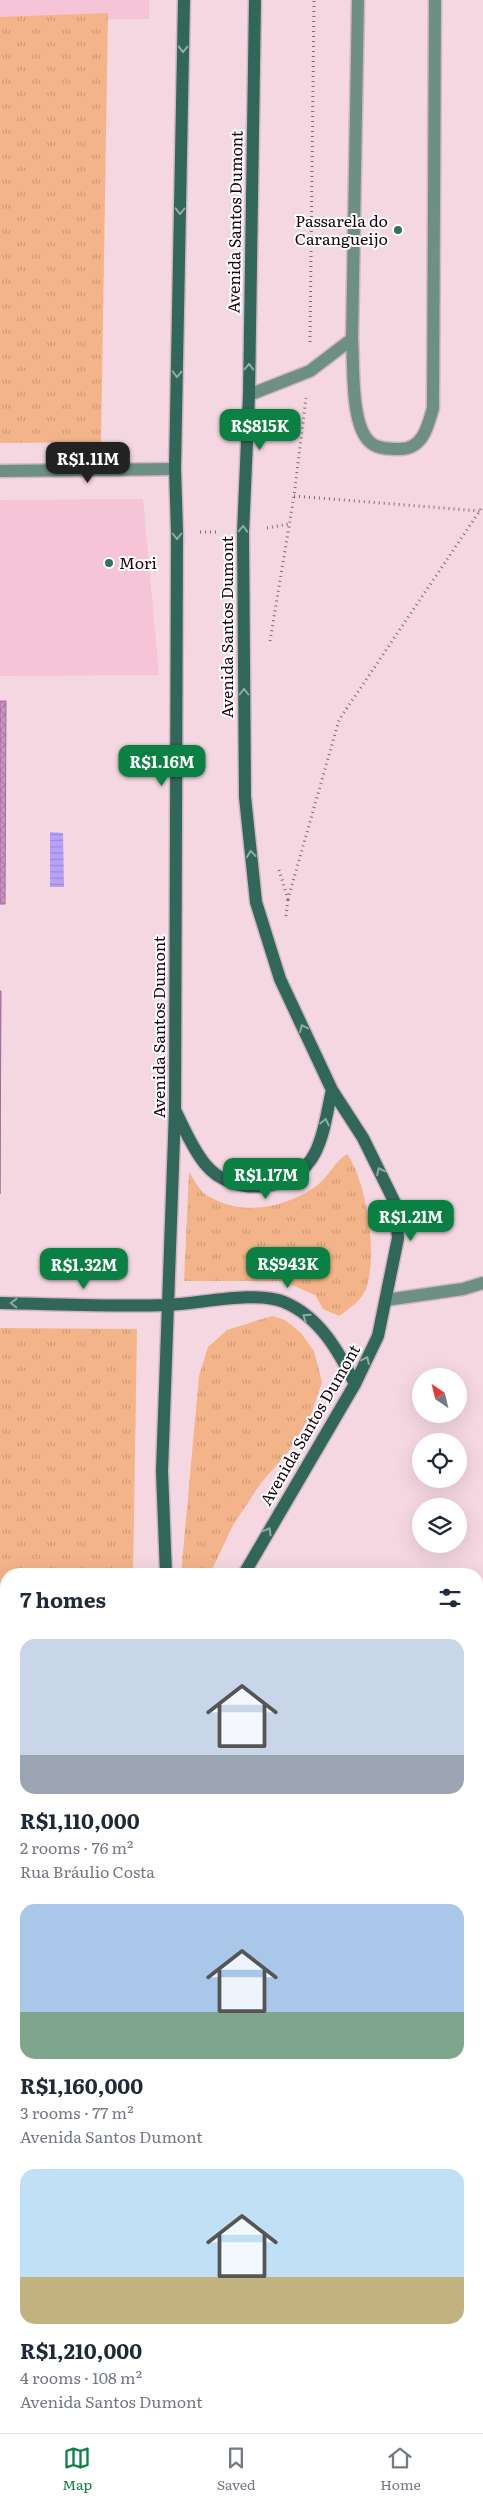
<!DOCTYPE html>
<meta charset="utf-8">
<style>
body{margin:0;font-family:Literata,serif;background:#f2f2f3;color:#1f2937;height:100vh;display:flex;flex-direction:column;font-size:19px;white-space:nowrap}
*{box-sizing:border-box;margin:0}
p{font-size:16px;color:#747a83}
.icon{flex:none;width:28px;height:28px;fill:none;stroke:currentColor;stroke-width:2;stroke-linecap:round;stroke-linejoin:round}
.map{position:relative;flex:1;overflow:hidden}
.side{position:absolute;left:0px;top:1568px;width:484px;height:866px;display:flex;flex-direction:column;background:#fff;border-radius:20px 20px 0 0;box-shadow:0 5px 20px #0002}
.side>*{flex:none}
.needle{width:32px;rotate:325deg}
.buttons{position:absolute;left:412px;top:1368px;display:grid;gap:10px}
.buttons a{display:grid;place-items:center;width:55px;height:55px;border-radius:50%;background:#fff;box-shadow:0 5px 20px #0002;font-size:25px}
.price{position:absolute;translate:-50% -42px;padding:0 11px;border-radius:10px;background:#0b8043;color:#fff;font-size:16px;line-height:32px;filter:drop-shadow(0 1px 2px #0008)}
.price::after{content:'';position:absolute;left:50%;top:30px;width:15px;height:11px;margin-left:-8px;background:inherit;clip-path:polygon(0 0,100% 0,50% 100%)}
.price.on{background:#222;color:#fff}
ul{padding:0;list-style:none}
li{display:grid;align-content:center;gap:10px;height:265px;padding:0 20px}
li span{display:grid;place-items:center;height:155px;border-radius:15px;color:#555}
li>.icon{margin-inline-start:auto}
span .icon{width:90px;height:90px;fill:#fffc;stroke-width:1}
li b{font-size:21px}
h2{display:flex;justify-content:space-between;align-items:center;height:60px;padding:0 20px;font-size:21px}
.menu{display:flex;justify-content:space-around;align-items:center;height:70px;border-top:1px solid #e0e1e3;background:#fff;font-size:14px;color:#747a83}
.menu a{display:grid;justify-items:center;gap:2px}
.menu .on{color:#0b8043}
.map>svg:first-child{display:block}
.built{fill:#f5c4d6}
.grass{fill:url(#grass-tufts)}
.water{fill:url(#water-rules)}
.building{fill:url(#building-cross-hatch);stroke:#a36c98}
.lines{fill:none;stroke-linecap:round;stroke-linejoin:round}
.lane-casing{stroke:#d2b5c0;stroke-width:15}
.street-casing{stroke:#d2b5c0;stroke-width:15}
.secondary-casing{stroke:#d2b5c0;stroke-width:15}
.path{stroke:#846974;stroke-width:3;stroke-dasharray:1 4;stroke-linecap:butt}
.lane{stroke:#6d8f84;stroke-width:12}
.street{stroke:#6d8f84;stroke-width:12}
.secondary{stroke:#316759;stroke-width:12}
.oneway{stroke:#8eaba4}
.poi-dot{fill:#317262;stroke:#fff;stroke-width:2}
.labels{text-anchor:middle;stroke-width:4;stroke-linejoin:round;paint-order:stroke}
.poi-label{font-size:16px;fill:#1d0510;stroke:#fff;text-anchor:end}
.street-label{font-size:16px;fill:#1d0510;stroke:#fff}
</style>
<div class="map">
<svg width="483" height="2433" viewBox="0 0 483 2433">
<defs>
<pattern id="grass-tufts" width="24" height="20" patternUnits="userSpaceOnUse" patternTransform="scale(1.25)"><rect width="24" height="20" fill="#f4b489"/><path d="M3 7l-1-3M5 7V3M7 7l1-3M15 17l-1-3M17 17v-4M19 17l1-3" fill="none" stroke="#d19975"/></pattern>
<pattern id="water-rules" width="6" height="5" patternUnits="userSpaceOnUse" patternTransform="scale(1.25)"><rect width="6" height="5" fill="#b7a2fa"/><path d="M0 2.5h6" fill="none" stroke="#9d8ad5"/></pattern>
<pattern id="building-cross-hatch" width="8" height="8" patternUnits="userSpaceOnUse" patternTransform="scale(1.25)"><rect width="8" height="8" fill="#cd93c1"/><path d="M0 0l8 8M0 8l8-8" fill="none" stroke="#b07da5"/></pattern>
</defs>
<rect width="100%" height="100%" fill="#f5d7e2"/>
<path class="built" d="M0 0H149V19L0 20Z
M143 499 159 675 0 676V500Z"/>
<path class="grass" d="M108 13 101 442 0 443V17Z
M347 1154C367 1182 378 1256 366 1289 361 1301 349 1309 339 1316L323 1309 315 1295 283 1281H184L189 1172C194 1179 199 1190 205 1194 240 1217 282 1209 315 1187 328 1178 334 1162 347 1154Z
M272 1316 285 1320 301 1333 314 1351 322 1382 311 1415 288 1452 261 1483 233 1525 210 1574H181L199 1376 208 1347 227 1330Z
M0 1328 137 1329 133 1574H6V2428H119V2433H0Z"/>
<path class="water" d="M50 832 63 833 64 887H50Z"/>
<path class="building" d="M0 701H6L5 904H0Z
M0 991H1L0 1194Z"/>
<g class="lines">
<g class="lane-casing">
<path id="lane" d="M352 339C354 364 350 427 371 443 378 449 391 449 400 449 423 449 428 426 433 408L435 0
M249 395 310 371 352 339 358 0
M386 1300 463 1289 483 1283"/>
</g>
<g class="street-casing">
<path id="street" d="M0 471 175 469"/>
</g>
<g class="secondary-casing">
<path id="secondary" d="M175 1110C184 1128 192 1148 205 1164 232 1198 295 1193 315 1153 325 1133 327 1111 332 1090
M0 1303C56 1304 112 1307 167 1305 199 1304 256 1290 284 1302 320 1317 339 1352 355 1384
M166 1574 162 1471 175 1110 177 532 175 469 184 0
M244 1574 355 1384 378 1336 398 1238 394 1201 363 1138 332 1090 280 979 256 902 245 797 243 533 249 395 255 0
M168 2433V2428"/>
</g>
<path class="path" d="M310 342 314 0
M294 496 480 511
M267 528 289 524
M200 532H219
M270 641 294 496 306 398
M279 870 288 899 339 720 483 506
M286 916 288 899
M478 2420 483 2421
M216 2433 217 2428"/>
<use href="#lane" class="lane"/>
<use href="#street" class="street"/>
<use href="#secondary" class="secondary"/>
</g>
<defs><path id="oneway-chevron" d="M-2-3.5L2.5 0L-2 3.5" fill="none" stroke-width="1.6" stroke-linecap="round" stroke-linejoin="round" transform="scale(1.25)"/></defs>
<g class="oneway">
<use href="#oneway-chevron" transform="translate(183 49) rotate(91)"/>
<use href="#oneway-chevron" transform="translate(180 211) rotate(91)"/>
<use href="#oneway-chevron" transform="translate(249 367) rotate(-89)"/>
<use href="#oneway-chevron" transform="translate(177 374) rotate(91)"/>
<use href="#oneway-chevron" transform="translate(243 529) rotate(-88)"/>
<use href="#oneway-chevron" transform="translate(177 536) rotate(90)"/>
<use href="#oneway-chevron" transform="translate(244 692) rotate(-90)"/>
<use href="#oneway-chevron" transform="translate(251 854) rotate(-96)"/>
<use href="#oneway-chevron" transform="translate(303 1028) rotate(-115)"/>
<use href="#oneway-chevron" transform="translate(325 1122) rotate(-77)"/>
<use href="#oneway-chevron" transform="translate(380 1171) rotate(-116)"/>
<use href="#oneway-chevron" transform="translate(14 1303) rotate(-179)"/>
<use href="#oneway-chevron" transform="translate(306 1317) rotate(-145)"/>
<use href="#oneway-chevron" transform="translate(366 1360) rotate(-65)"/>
<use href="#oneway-chevron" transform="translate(268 1531) rotate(-61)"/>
</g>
<g class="poi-dot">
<circle cx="398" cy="230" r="5"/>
<circle cx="109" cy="563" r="5"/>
</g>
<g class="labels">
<g class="poi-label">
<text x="388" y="227">Passarela do<tspan x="388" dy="18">Carangueijo</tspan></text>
<text x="119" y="569" text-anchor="start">Mori</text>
</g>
<g class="street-label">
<text transform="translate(235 222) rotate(-89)" y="6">Avenida Santos Dumont</text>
<text transform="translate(227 627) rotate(-90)" y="6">Avenida Santos Dumont</text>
<text transform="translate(159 1027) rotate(-90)" y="6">Avenida Santos Dumont</text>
<text transform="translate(310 1425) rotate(-60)" y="6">Avenida Santos Dumont</text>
</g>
</g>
</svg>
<div class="buttons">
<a><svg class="needle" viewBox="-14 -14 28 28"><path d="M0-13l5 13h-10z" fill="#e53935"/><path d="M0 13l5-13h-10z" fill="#747a83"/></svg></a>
<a><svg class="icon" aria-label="locate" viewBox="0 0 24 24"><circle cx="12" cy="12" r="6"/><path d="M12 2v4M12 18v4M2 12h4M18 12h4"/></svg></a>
<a><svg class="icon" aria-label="layers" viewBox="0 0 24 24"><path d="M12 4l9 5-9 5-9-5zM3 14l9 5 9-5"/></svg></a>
</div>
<b class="price" style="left:260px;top:451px">R$815K</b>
<b class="price on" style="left:88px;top:484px">R$1.11M</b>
<b class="price" style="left:162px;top:787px">R$1.16M</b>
<b class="price" style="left:266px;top:1200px">R$1.17M</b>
<b class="price" style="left:411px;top:1242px">R$1.21M</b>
<b class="price" style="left:288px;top:1289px">R$943K</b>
<b class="price" style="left:84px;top:1290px">R$1.32M</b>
<section class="side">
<h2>7 homes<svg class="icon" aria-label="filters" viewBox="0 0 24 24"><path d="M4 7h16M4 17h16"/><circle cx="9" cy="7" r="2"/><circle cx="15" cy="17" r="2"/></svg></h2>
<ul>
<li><span style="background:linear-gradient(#c9d6e8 75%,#9aa5b1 0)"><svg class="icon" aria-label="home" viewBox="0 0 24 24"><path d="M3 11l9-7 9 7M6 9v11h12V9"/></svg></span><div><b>R$1,110,000</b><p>2 rooms · 76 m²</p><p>Rua Bráulio Costa</p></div></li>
<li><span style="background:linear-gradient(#a9c7e8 70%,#7fa58c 0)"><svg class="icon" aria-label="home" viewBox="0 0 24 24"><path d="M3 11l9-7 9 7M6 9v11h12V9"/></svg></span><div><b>R$1,160,000</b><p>3 rooms · 77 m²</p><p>Avenida Santos Dumont</p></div></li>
<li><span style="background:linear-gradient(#bfe0f5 70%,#c2b280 0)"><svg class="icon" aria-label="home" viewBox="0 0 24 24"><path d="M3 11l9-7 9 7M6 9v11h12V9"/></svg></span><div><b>R$1,210,000</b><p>4 rooms · 108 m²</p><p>Avenida Santos Dumont</p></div></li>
</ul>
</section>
</div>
<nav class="menu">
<a class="on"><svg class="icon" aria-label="map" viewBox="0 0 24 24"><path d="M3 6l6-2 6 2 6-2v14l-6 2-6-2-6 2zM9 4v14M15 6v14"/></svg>Map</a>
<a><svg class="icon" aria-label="saved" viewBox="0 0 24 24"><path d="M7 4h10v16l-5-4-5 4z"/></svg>Saved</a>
<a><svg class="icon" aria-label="home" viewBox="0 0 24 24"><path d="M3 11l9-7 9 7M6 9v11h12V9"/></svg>Home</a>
</nav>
